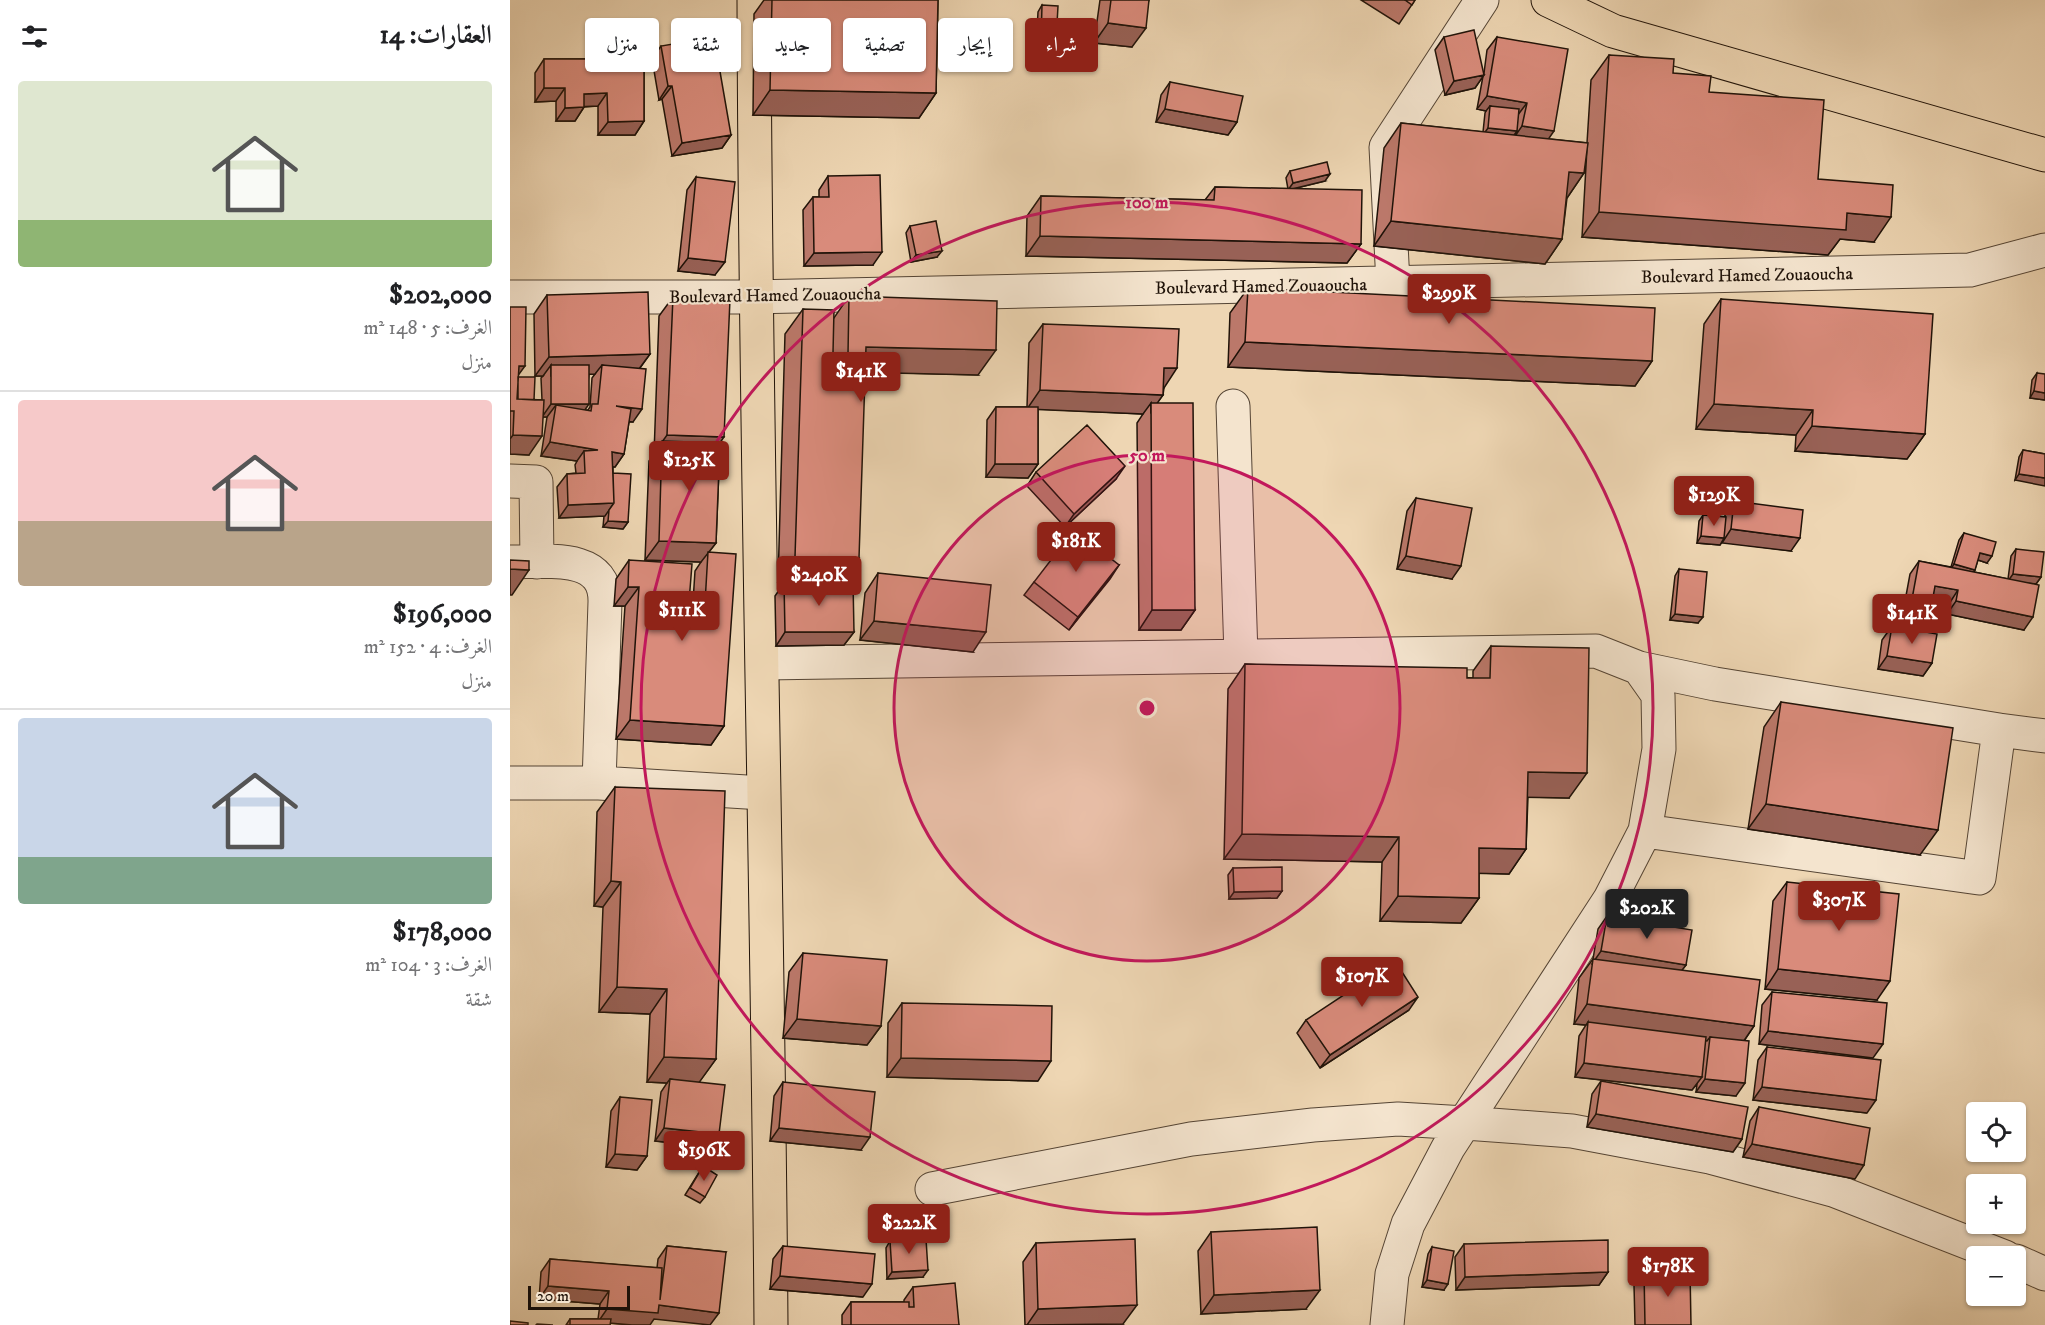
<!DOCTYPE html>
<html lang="ar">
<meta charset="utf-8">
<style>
body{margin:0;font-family:"IM FELL DW Pica",Amiri,serif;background:#f2f2f2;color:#202124;direction:rtl;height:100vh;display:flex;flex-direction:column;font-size:22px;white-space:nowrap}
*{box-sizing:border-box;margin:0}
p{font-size:20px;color:#757577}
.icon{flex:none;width:33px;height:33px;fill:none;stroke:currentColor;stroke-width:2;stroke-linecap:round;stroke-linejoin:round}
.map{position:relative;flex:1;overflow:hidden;direction:ltr}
.drawer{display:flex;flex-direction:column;background:#fff;width:510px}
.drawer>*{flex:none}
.guide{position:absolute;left:18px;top:18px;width:570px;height:54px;direction:rtl;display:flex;gap:12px}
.fabs{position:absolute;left:1456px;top:1102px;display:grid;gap:12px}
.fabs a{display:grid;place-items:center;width:60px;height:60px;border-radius:6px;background:#fff;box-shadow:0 2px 4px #0004;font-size:30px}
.scale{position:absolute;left:18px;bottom:15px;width:102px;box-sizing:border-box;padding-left:6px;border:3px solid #201309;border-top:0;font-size:16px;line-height:21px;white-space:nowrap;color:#201309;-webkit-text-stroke:4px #f4e4ce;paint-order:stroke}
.price{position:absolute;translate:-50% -51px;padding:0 14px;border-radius:6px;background:#8f2418;color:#fff;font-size:20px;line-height:39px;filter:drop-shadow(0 2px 3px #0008)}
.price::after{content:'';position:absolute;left:50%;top:36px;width:18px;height:14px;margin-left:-9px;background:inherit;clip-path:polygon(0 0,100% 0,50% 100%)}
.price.active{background:#222;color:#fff}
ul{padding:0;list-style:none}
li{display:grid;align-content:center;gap:12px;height:318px;padding:0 18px}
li+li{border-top:2px solid #e0e0e0}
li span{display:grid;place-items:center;height:186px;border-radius:6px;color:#555}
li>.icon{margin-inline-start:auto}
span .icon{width:108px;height:108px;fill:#fffc;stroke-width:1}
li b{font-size:26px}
h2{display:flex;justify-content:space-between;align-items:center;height:72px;padding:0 18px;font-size:26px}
.pill{padding:0 21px;border-radius:6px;background:#fff;box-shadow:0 2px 4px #0004;font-size:21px;line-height:54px}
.pill.active{background:#8f2418;color:#fff}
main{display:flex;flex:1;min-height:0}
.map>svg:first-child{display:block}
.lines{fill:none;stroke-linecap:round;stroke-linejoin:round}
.minor-casing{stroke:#544434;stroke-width:35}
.major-casing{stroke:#201309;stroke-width:35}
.minor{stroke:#f4e4ce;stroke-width:33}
.major{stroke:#eed6b3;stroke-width:33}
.wall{fill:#bb786a;stroke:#201309;stroke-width:1.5;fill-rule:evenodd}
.shaded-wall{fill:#986156;stroke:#201309;stroke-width:1.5}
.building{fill:#d98b7b;stroke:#201309;stroke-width:1.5}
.ring{fill:none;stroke:#c2185b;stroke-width:3}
.labels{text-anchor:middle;stroke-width:4.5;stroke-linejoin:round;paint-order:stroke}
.street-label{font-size:18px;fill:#201309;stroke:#f4e4ce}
.centre{fill:#c2185b;stroke:#f4e4ce;stroke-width:3}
.ring-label{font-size:18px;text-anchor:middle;font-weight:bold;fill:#c2185b;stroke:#f4e4ce;stroke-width:4.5;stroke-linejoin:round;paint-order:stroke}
</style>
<main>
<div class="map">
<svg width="1535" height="1325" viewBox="0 0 1535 1325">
<rect width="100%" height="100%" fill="#eed6b3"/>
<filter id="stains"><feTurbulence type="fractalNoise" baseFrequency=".00333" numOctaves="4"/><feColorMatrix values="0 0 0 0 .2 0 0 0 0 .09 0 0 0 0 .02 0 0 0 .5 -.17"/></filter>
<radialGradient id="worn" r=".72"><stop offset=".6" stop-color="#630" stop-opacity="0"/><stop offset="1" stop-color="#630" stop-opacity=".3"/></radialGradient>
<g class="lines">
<g class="minor-casing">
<path id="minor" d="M883 283 876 147 972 0
M0 297H245L1460 270 1535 250
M723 406 731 656
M0 481 26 482 27 562
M0 562C35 562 96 552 95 602L89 783
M254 663 1086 651 1129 668 1148 695 1149 749 1135 831 1100 899 938 1148 898 1224 882 1274 877 1325
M1129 668 1205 684 1489 730 1469 878 1135 831
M1489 730 1535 736
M0 783H89L253 793
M422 1189 681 1139 803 1125 888 1119 955 1123 1062 1131 1200 1157 1323 1190 1495 1257
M1506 1261 1535 1274"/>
</g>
<g class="major-casing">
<path id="major" d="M244 0C245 442 258 883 261 1325
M1038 0 1103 31 1535 155"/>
</g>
<use href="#minor" class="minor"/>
<use href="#major" class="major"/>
</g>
<path class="wall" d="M254 0H428L426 93 409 118 243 115 244 14Z
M590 0H639L622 47 584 43Z
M851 0H905L889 24Z
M532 5 546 42 542 49 526 48 528 12Z
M934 37 974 73 977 50 987 37 1039 139 1077 143 1081 80 1099 55 1163 73 1199 92 1308 179 1364 242 1330 239 1318 255 1072 237 1077 148 1074 173 1057 198 1052 239 1035 264 864 246 874 148 891 123 973 132 975 113 976 111 967 109 973 76 965 88 935 95 925 50Z
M151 46 221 135 212 148 162 156 152 99 149 100 142 59Z
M34 59H134V121L125 135H88V106L74 107 65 121H46V101L25 102V73Z
M660 82 727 122 718 135 646 122 651 95Z
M780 171 815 181 782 189 851 244 837 263 516 256 517 216 531 196 695 200 705 187 778 189 776 178Z
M318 176 363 265 294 266 293 210 303 197H309V190Z
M186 177 205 275 168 271 177 190Z
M400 226 427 257 401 262 396 233Z
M738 288 1142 361 1125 386 718 367 720 313Z
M37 295 140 354 130 368 123 422H119L114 454 105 467H103V473L118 522 113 529 93 527 94 516 49 518 47 487 57 474 66 473 65 465 67 461 31 456 37 417H33L19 455 0 454V307L8 377 24 400H32L31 378 33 376H25L24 314ZM79 374H85L82 378 80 407 78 410H75Z
M339 296 468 375 355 372 333 582 344 632 334 645 266 646 265 596 274 583 293 582H268L275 334 293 309 324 318Z
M163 297 210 444 206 543 199 552 214 726 201 745 106 739 115 606H104L106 579 119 560 179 602H183L185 571 191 562 135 560 139 461 144 454 149 316Z
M1211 299 1415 434 1397 459 1285 451 1286 435 1186 429 1194 324Z
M533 324 654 388 653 395 647 403 685 610 671 630H629L627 423 633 414 528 409V464L518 478 476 477 477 420 486 407H517L519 343Z
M1527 373 1535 400 1520 398 1522 380Z
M1513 450 1535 454 1505 480 1509 457Z
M526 472 606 479 555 527 517 486Z
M906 498 942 579 887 569 897 511Z
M1224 501 1281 551 1212 542 1210 545 1187 543 1189 521 1193 515 1215 517V515Z
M1454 533 1477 563 1468 560 1464 572 1498 579 1501 556 1506 549 1531 577 1526 584 1514 630 1437 614 1439 604 1422 600 1412 616 1393 612 1400 574 1409 561 1441 567 1449 540Z
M609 565 559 630 514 595 524 582Z
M1169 569 1188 623 1160 620 1165 576Z
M368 573 463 652 350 640 355 593Z
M1382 626 1422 663 1413 676 1368 669 1372 640Z
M981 646 1059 798 1018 797 1016 849 999 874 969 873V898L951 923 870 921 872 862 714 859 718 689 735 664 963 678V671Z
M1271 702 1410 855 1238 829 1254 727Z
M105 787 206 1059 189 1082 200 1147 145 1141 151 1092 157 1083 137 1082 140 1014 89 1012 93 907 84 906 87 812Z
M723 868 772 891 767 898 719 899 718 875Z
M1277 882 1367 1000 1255 989 1263 901Z
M1122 909 1149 925 1176 965 1172 970 1244 1026 1234 1041 1226 1096 1186 1092 1187 1084 1182 1090 1065 1077 1069 1036 1076 1025 1064 1024 1069 978 1083 959 1088 929 1097 916 1117 919V915Z
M293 953 371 1026 357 1045 273 1038 279 972Z
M1262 992 1363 1058 1249 1044 1252 1005Z
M392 1003 528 1081 377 1077 378 1023Z
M899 1010 810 1068 787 1033 796 1020Z
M1257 1047 1357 1113 1243 1100 1248 1060Z
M1091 1081 1232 1139 1223 1152 1077 1127 1082 1094Z
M273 1082 351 1150 260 1141 264 1096Z
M110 1097 137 1156 127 1170 96 1167 101 1111Z
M1249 1107 1345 1179 1233 1157 1240 1121Z
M193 1166 195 1197 190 1203 175 1195Z
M701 1232 796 1309 691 1314 688 1251Z
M380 1241 413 1277 377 1279 376 1248Z
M526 1243 613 1324 515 1325 513 1262Z
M954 1244 1098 1272 1089 1285 946 1290 945 1257Z
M157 1246 216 1252 144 1319 122 1325 100 1323V1325H56L60 1319H88L90 1304 29 1299 31 1272 40 1259 147 1268 148 1259Z
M273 1246 353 1297 260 1289 263 1259Z
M922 1247 934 1290 912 1287 918 1254Z
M1134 1272 1181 1325H1125L1124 1285Z
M403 1287 449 1325H332V1315L341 1302H394V1300Z"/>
<path class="shaded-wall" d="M598 23 636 28 622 47 584 43Z
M531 42H546L542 49 526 48Z
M974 75 965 88 935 95 944 81Z
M158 86H162L152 99 149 100Z
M34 88H55L46 101 25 102Z
M260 90 426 93 409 118 243 115Z
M97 93 88 106 65 107 74 94Z
M977 96 1017 103 1007 116 980 106 976 111 967 109Z
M74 107 65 121H46L55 108Z
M655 109 727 122 718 135 646 122Z
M134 121 125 135H88L98 122Z
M1012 126 1044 131 1035 144 1003 139Z
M978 128 1007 131 1002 138 973 135Z
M221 135 212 148 162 156 172 143Z
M1059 172 1074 173 1057 198 1042 197Z
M820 174 815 181 778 190 783 183Z
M1089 212 1337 213 1381 217 1364 242 1330 239 1318 255 1072 237Z
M881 221 1052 239 1035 264 864 246Z
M530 236 851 244 837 263 516 256Z
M432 251 427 257 401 262 406 255Z
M372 252 363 265 294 266 304 253Z
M178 258 215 262 205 275 168 271Z
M735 342 1142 361 1125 386 718 367Z
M356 347 486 350 468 375 339 372Z
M140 354 126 373 92 365 85 374 41 376V365L33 376H25L39 357Z
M9 366H15L1 385Z
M654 368H667L654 388 641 387Z
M530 390 653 395 641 412V403L633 414 517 409Z
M1524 391 1535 393V400L1520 398Z
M41 404H79L70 417 46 405 37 417H32Z
M1204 404 1303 410 1286 435 1186 429Z
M106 406 132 409 123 422 97 419Z
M1302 426 1415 434 1397 459 1285 451Z
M3 435 32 436 19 455 0 454V439Z
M157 435 214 437 201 456 152 442Z
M40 442 88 450 74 451 67 461 31 456Z
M102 452 114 454 105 467 93 466Z
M485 464H528L518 478 476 477Z
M615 466 606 479 555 527 564 514Z
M1509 474 1535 478V486L1505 480Z
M104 503 95 516 49 518 58 505Z
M98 521 118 522 113 529 93 527Z
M1221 529 1290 538 1281 551 1212 543Z
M1191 536 1214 538 1210 545 1187 543Z
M149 541 206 543 191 562 135 560Z
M1470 553 1482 556 1477 563 1465 559Z
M896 556 951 566 942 579 887 569Z
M285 557 349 558 332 583 268 582Z
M1444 564 1465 570 1460 577 1440 571Z
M609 565 600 579 559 630 568 617Z
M0 569 19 570 2 595H0Z
M1503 574 1531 577 1526 584 1498 581Z
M1425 586 1448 590 1439 604 1416 599Z
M118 587H129L115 606H104Z
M1402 599 1422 603 1412 616 1393 612Z
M1446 601 1523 617 1514 630 1437 614Z
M642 610H685L671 630H629Z
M1165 614 1193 617 1188 623 1160 620Z
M364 621 476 632 463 652 350 640Z
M275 632H344L334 645 266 646Z
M1377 656 1422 663 1413 676 1368 669Z
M120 720 214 726 201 745 106 739Z
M1018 772 1077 773 1059 798 1001 797Z
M1256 804 1428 830 1410 855 1238 829Z
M732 834 889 837 872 862 714 859Z
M969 848 1016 849 999 874 952 873Z
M101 881 111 882 93 907 84 906Z
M772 891 767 898 719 899 724 892Z
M888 896 969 898 951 923 870 921Z
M1091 951 1176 965 1166 978 1082 964Z
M1268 969 1380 981 1367 1000 1255 989Z
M107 987 157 989 140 1014 89 1012Z
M908 997 899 1010 810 1068 820 1055Z
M1077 1004 1244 1026 1231 1045 1200 1037 1197 1041 1078 1026V1022L1076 1025 1064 1024Z
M287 1019 371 1026 357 1045 273 1038Z
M1258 1031 1373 1044 1363 1058 1249 1044Z
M154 1057 206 1059 188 1084 160 1079 157 1083 137 1082Z
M391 1058 541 1061 528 1081 377 1077Z
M1074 1063 1192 1077 1182 1090 1065 1077Z
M1195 1079 1235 1083 1226 1096 1186 1092Z
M1252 1087 1366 1100 1357 1113 1243 1100Z
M1086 1114 1232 1139 1223 1152 1077 1127Z
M154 1128 209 1134 200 1147 145 1141Z
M269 1128 360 1137 351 1150 260 1141Z
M1242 1144 1354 1165 1345 1179 1233 1157Z
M105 1154 137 1156 127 1170 96 1167Z
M418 1270 413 1277 377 1279 382 1272Z
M1098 1272 1089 1285 946 1290 955 1277Z
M270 1276 362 1284 353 1297 260 1289Z
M917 1280 938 1284 934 1290 912 1287Z
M38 1286 99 1291 90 1304 29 1299Z
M810 1290 796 1309 691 1314 704 1295Z
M149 1305 209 1313 200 1325 144 1319 140 1325H122L88 1322 97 1309Z
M627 1305 613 1324 517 1325 528 1309Z"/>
<path class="building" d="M262 0H428L426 93 260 90Z
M601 0H639L636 28 598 23Z
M895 0H905L902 5Z
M532 5 548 6 546 42H531Z
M964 30 974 75 944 81 934 37Z
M204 37 221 135 172 143 162 86H158L151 46Z
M987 37 1058 49 1044 131 1012 126 1017 103 977 96Z
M1099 55 1164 59 1163 73 1201 76 1199 92 1314 100 1308 179 1383 185 1381 217 1337 213 1336 230 1089 212Z
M34 59H134V121L98 122 97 93 74 94V107L55 108V88H34Z
M660 82 733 96 727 122 655 109Z
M980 106 1009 109 1007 131 978 128Z
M891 123 1078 143 1074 173 1059 172 1052 239 881 221Z
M817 162 820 174 783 183 780 171Z
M370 175 372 252 304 253 303 197H319L318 176Z
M186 177 225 182 215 262 178 258Z
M705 187 852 190 851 244 530 236 531 196 704 200Z
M426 221 432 251 406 255 400 226Z
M738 288 1145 308 1142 361 735 342Z
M138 292 140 354 39 357 37 295Z
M339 296 487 301 486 350 356 347 349 558 285 557 293 309 324 310 323 353 338 354Z
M163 297 220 299 214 437 157 435Z
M1211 299 1423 314 1415 434 1302 426 1303 410 1204 404Z
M0 307H16L15 366H9L7 399 34 400 32 436 3 435 4 411H0Z
M533 324 669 329 667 368H654L653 395 530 390Z
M41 365H79V404H41Z
M92 365 136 369 132 409 106 406 121 409 114 454 102 452 104 503 58 505 57 474 75 473 74 451 88 450 40 442 46 405 81 411 82 404H88Z
M1527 373 1535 374V393L1524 391Z
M8 377H25L24 400 8 399Z
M641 403H683L685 610H642Z
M486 407H528V464H485Z
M577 425 615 466 564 514 526 472Z
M152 441 210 443 206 543 149 541Z
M1513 450 1535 454V478L1509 474Z
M103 473 121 474 118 522 98 521 99 510 104 503Z
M906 498 962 508 951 566 896 556Z
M1224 501 1293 510 1290 538 1221 529Z
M1193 515 1216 517 1214 538 1191 536Z
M564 530 609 565 568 617 524 582Z
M1454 533 1486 542 1482 556 1470 553 1465 570 1444 564Z
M1506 549 1534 552 1531 577 1503 574Z
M198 552 226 554 214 726 120 720 129 587H118L119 560 182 564 179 602 195 603Z
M0 560 19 561V570L0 569Z
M1409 561 1529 585 1523 617 1446 601 1448 590 1425 586 1422 603 1402 599Z
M1169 569 1197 572 1193 617 1165 614Z
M368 573 481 585 476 632 364 621Z
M343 582 344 632H275L274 583Z
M1382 626 1427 634 1422 663 1377 656Z
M981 646 1079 648 1077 773 1018 772 1016 849 969 848V898L888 896 889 837 732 834 735 664 957 668V678H980Z
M1271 702 1443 728 1428 830 1256 804Z
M105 787 215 791 206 1059 154 1057 157 989 107 987 111 882 101 881Z
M772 867V891L724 892 723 868Z
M1277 882 1389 894 1380 981 1268 969Z
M1122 909 1151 914 1149 925 1120 920Z
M1097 916 1182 930 1176 965 1091 951Z
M293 953 377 960 371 1026 287 1019Z
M1083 959 1250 980 1244 1026 1077 1004Z
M885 961 908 997 820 1055 796 1020Z
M1262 992 1377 1003 1373 1044 1258 1031Z
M392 1003 542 1006 541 1061 391 1058Z
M1078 1022 1196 1037 1192 1077 1074 1063Z
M1200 1037 1239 1041 1235 1083 1195 1079Z
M1257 1047 1371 1060 1366 1100 1252 1087Z
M160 1079 215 1085 209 1134 154 1128Z
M1091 1081 1238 1107 1232 1139 1086 1114Z
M273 1082 365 1092 360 1137 269 1128Z
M110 1097 142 1100 137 1156 105 1154Z
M1249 1107 1360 1128 1354 1165 1242 1144Z
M193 1166 207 1175 195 1197 180 1188Z
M807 1227 810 1290 704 1295 701 1232Z
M416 1239 418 1270 382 1272 380 1241Z
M625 1239 627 1305 528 1309 526 1243Z
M1098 1240V1272L955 1277 954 1244Z
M157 1246 216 1252 209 1313 149 1305 148 1313 97 1309 99 1291 38 1286 40 1259 152 1268 150 1300Z
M273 1246 365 1254 362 1284 270 1276Z
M922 1247 944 1251 938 1284 917 1280Z
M1180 1271 1181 1325H1135L1134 1272Z
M445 1283 449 1325H341V1302H399V1307H404L403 1287Z
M60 1319H101L100 1325H60Z
M0 1321 18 1323V1325H0Z
M27 1324 43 1325H26Z"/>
<circle cx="637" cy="708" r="253" fill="#c2185b" fill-opacity=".12"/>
<g class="ring">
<circle cx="637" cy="708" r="253"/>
<circle cx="637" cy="708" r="506"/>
</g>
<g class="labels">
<g class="street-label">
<text transform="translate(1237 275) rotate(-1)" y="6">Boulevard Hamed Zouaoucha</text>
<text transform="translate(751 286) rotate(-1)" y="6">Boulevard Hamed Zouaoucha</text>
<text transform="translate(265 295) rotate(-1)" y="6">Boulevard Hamed Zouaoucha</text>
</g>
</g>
<circle cx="637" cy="708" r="9" class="centre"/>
<g class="ring-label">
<text x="637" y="208">100 m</text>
<text x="637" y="461">50 m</text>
</g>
<rect width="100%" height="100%" filter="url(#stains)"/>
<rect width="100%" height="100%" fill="url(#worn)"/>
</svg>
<div class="fabs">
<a><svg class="icon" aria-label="locate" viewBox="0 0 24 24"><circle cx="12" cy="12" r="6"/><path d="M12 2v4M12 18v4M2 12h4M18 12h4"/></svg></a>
<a>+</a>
<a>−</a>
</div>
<div class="scale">20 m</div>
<b class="price" style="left:939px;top:325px">$299K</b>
<b class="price" style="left:351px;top:403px">$141K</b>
<b class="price" style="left:179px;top:492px">$125K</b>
<b class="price" style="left:1204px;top:527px">$129K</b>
<b class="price" style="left:566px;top:573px">$181K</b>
<b class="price" style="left:309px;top:607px">$240K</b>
<b class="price" style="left:172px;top:642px">$111K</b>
<b class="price" style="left:1402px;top:645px">$141K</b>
<b class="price" style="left:1329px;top:932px">$307K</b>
<b class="price active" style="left:1137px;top:940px">$202K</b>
<b class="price" style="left:852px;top:1008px">$107K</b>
<b class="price" style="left:194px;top:1182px">$196K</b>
<b class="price" style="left:399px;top:1255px">$222K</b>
<b class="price" style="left:1158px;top:1298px">$178K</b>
<div class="guide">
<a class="pill active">شراء</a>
<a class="pill">إيجار</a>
<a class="pill">تصفية</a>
<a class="pill">جديد</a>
<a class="pill">شقة</a>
<a class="pill">منزل</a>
</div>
</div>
<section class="drawer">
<h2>العقارات: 14<svg class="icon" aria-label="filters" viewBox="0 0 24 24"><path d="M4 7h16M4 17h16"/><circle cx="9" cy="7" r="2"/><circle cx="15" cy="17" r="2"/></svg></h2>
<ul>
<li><span style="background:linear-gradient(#dfe7d0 75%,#8fb573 0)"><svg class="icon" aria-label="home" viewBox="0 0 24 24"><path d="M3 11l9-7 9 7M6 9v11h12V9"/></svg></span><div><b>$202,000</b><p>الغرف: 5 · 148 m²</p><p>منزل</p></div></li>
<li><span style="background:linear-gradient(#f6c9c9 65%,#b9a48a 0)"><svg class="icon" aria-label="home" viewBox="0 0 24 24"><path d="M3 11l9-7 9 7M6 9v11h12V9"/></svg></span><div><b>$196,000</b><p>الغرف: 4 · 152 m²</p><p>منزل</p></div></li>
<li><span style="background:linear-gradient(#c9d6e8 75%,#7fa58c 0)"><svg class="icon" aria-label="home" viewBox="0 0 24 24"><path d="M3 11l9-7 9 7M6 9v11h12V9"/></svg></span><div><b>$178,000</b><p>الغرف: 3 · 104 m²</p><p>شقة</p></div></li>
</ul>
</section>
</main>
